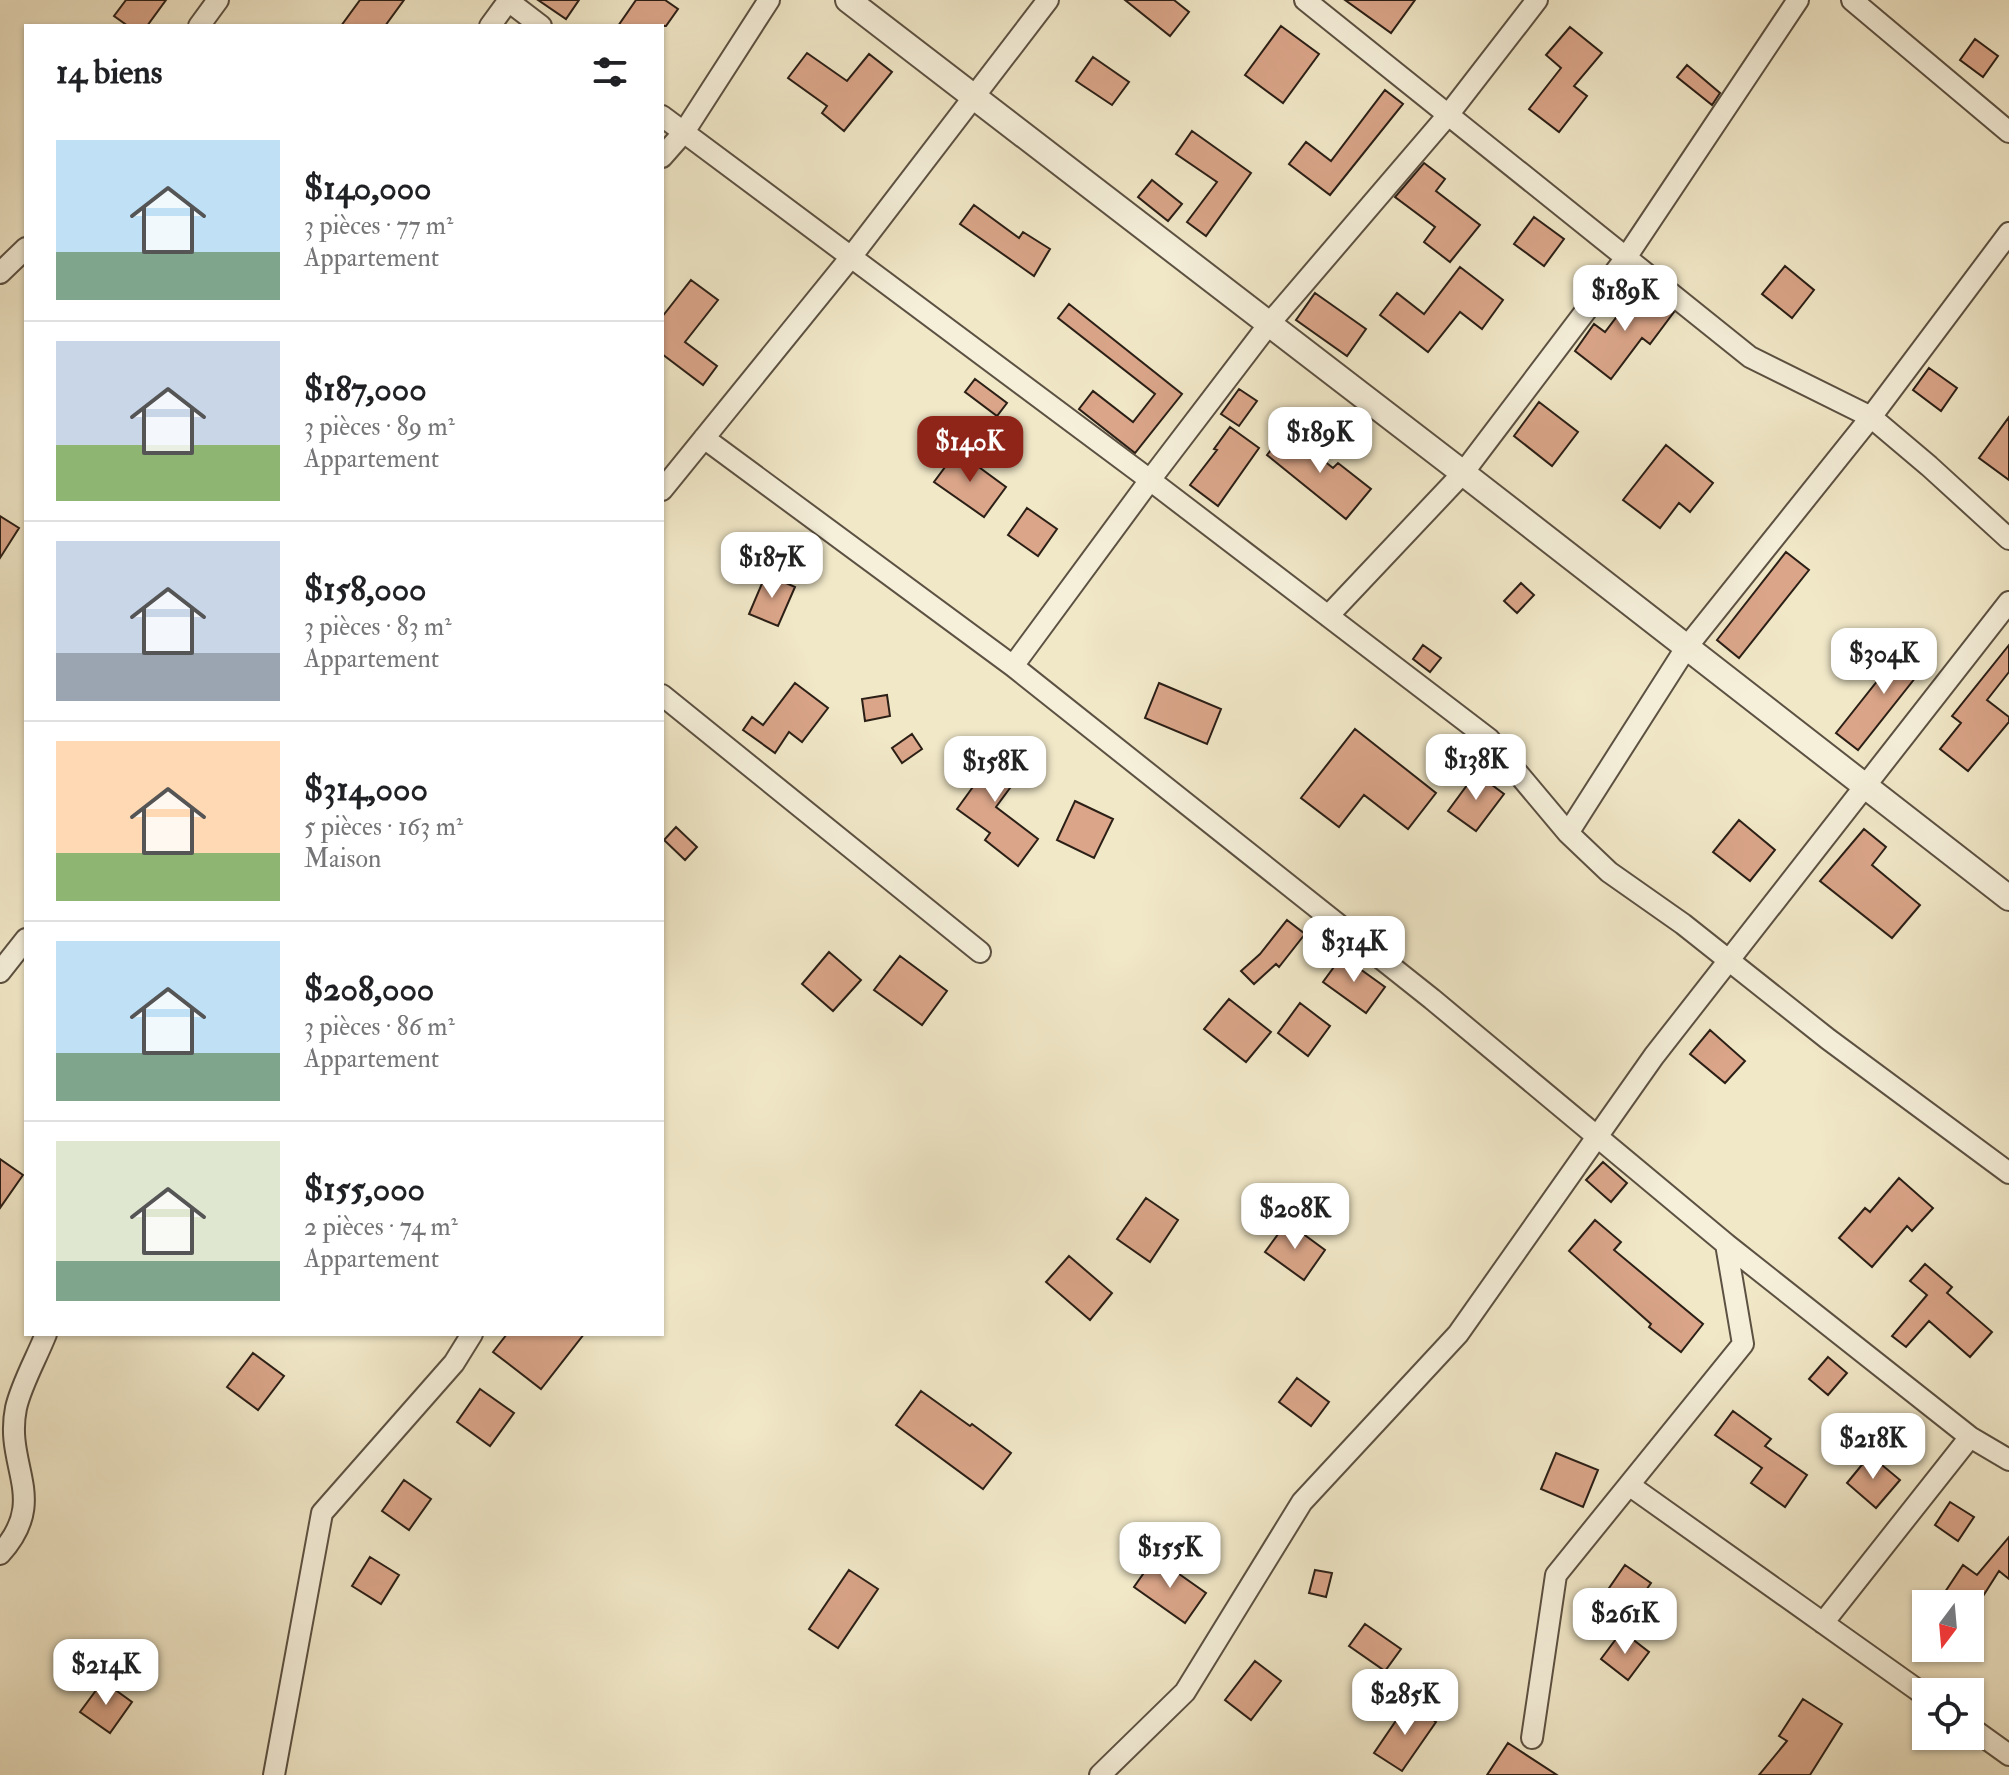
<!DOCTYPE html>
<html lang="fr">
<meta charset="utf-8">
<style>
body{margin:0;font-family:"IM FELL Double Pica",serif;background:#f6f6f6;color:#202124;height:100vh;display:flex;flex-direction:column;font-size:30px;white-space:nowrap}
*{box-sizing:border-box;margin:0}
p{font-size:26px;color:#757577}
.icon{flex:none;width:44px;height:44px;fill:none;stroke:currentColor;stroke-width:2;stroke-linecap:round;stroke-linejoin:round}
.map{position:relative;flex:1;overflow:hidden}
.side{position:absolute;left:24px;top:24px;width:640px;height:1312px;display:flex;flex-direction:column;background:#fff;border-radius:0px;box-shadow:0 2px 6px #0004}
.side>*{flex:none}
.needle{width:52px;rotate:196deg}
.fabs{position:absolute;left:1912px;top:1590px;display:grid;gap:16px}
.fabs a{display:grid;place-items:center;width:72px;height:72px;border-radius:0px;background:#fff;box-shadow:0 2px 6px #0004;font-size:40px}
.price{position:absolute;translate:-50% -68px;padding:0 18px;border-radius:16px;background:#fff;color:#222;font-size:26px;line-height:52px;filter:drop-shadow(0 2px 4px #0008)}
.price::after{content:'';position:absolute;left:50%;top:48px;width:24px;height:18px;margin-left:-12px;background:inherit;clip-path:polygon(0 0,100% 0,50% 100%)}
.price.active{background:#8f2418;color:#fff}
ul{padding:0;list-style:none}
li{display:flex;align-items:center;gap:24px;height:200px;padding:0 32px}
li+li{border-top:2px solid #e0e0e0}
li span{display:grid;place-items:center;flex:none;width:224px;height:160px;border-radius:0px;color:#555}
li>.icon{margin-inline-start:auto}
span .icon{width:96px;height:96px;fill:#fffc;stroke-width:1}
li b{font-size:34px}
h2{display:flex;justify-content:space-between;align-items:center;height:96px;padding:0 32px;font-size:34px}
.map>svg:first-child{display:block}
.building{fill:#daa589;stroke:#2b1f16;stroke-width:2}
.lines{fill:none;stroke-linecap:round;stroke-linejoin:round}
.minor-casing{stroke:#5c5142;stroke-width:24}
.tertiary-casing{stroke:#5c5142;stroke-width:28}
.minor{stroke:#f6f0db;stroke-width:20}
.tertiary{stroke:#f6f0db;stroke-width:24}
</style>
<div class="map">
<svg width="2009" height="1775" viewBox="0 0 2009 1775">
<rect width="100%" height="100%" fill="#f1e8c8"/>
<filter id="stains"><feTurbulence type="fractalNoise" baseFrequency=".0025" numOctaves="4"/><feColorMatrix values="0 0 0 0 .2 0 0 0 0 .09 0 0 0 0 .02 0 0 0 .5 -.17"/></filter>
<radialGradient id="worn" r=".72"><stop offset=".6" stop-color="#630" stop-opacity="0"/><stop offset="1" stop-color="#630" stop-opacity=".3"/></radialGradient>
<path class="building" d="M126 0H166L147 26H128L114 16Z
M360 0H404L385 26H341Z
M538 0H579L566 19Z
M636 0H665L678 9 666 26H618Z
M1125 0H1174L1189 12 1170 36Z
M1345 0H1415L1391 33Z
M1281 26 1319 54 1283 103 1245 75Z
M1570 27 1602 53 1574 86 1587 96 1559 132 1529 109 1561 68 1546 55Z
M1975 39 1998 56 1983 77 1960 60Z
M807 53 847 81 869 54 892 72 844 131 822 113 827 106 788 78Z
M1093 57 1129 82 1112 105 1076 81Z
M1687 65 1720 93 1712 105 1677 77Z
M1385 90 1403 104 1330 195 1289 164 1306 142 1331 161Z
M1192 131 1251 173 1206 236 1187 222 1217 182 1176 154Z
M1424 163 1445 179 1436 191 1480 225 1450 262 1424 242 1435 227 1395 197Z
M1152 180 1182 204 1168 221 1138 197Z
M974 205 1019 238 1023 232 1050 249 1034 276 960 224Z
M1534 217 1564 239 1544 266 1514 244Z
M1785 266 1814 290 1792 318 1762 294Z
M1460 267 1503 300 1482 329 1460 312 1428 352 1380 315 1397 293 1424 314Z
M691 280 718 300 685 342 717 366 703 385 662 354V317Z
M1640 286 1674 312 1650 344 1642 338 1611 379 1575 351 1594 324 1605 332Z
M1315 293 1366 329 1347 356 1296 320Z
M1069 304 1182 394 1135 453 1079 409 1093 391 1133 422 1155 394 1058 318Z
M1929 368 1957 388 1941 411 1913 390Z
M975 379 1007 403 997 416 965 392Z
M1239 389 1257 401 1239 426 1221 414Z
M1539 402 1578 432 1552 466 1514 436Z
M2009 417V480L1979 458Z
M1230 427 1259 448 1218 506 1190 485 1217 450 1214 449Z
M1286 431 1333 468 1338 463 1371 489 1346 519 1267 455Z
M1666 445 1713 483 1690 512 1679 503 1660 528 1623 500Z
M957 451 1006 487 984 517 934 482Z
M1027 508 1057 529 1038 556 1008 535Z
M0 516 19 528 0 558Z
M1786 552 1809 570 1739 658 1717 640Z
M766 574 795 587 778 626 749 614Z
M1521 583 1534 595 1517 613 1504 601Z
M1909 641 1931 658 1858 750 1836 733Z
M1423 645 1441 658 1430 672 1413 659Z
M2009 645V672L1987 700 2009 717V722L1968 771 1940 749 1961 723 1952 716Z
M795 683 828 708 802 742 789 732 775 753 743 730 752 717 763 725Z
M1159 683 1221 709 1207 744 1145 718Z
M887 695 890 716 865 721 862 699Z
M1355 729 1436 793 1408 829 1364 795 1339 827 1301 798Z
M912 734 922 749 902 763 892 748Z
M981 745 1021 773 996 807 1038 839 1018 866 985 840 990 833 957 809 975 784 960 773Z
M1476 773 1504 794 1476 831 1448 811Z
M1075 801 1113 819 1094 858 1057 840Z
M1739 820 1775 850 1750 881 1713 852Z
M676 827 697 847 685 860 664 840Z
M1864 829 1886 847 1872 865 1920 905 1892 938 1820 881Z
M1287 920 1305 934 1279 967 1276 964 1254 984 1241 971 1260 954Z
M829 952 861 980 833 1011 802 984Z
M900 956 947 991 922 1025 874 990Z
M1342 956 1385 987 1366 1013 1323 982Z
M1229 999 1271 1032 1246 1062 1204 1029Z
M1300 1003 1330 1026 1308 1056 1278 1033Z
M1710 1030 1745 1061 1725 1083 1690 1054Z
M0 1159 23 1175 0 1208Z
M1603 1162 1627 1183 1611 1202 1586 1180Z
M1899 1178 1933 1208 1912 1231 1907 1226 1872 1267 1839 1238 1865 1208 1870 1212Z
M1146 1198 1178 1220 1150 1262 1117 1239Z
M1595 1220 1621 1242 1614 1250 1703 1324 1681 1352 1649 1327 1651 1324 1569 1251Z
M1287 1222 1325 1250 1304 1280 1265 1252Z
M1069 1256 1112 1293 1090 1320 1046 1282Z
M1925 1264 1952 1287 1947 1293 1992 1332 1970 1357 1929 1321 1906 1347 1892 1336 1927 1295 1910 1281Z
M507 1334H584L541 1389 493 1352Z
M253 1353 284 1376 258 1410 227 1387Z
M1828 1357 1847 1373 1828 1395 1809 1379Z
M1297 1378 1329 1402 1311 1426 1279 1402Z
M480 1389 514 1413 490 1446 457 1422Z
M921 1391 970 1426 972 1424 1011 1453 983 1489 896 1425Z
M1733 1411 1771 1439 1765 1446 1807 1475 1785 1507 1751 1483 1762 1468 1715 1435Z
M1556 1453 1598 1470 1583 1507 1541 1489Z
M1870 1455 1900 1480 1876 1508 1847 1483Z
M404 1480 431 1499 409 1530 382 1511Z
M1950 1502 1974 1517 1958 1541 1935 1525Z
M2009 1537V1579L1999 1571 1978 1604H1937L1963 1565 1977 1575Z
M370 1557 399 1575 381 1604 352 1586Z
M1155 1557 1206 1593 1185 1623 1134 1587Z
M1625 1565 1651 1583 1633 1609 1607 1591Z
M849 1570 878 1589 838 1648 809 1629Z
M1315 1570 1332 1573 1326 1597 1309 1593Z
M1365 1624 1401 1649 1385 1671 1349 1646Z
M1622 1631 1649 1652 1628 1680 1601 1659Z
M1255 1661 1281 1681 1251 1720 1225 1700Z
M103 1681 132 1702 110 1733 80 1712Z
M1803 1699 1842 1724 1810 1775H1759L1787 1741 1779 1736Z
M1408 1703 1436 1722 1402 1771 1374 1753Z
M1508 1743 1557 1775H1487Z"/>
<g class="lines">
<g class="minor-casing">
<path id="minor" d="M507 0 541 26
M1305 0 1750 357 1871 417 1929 466 2009 539
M1852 0 2009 132
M199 26 218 0
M490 26 509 0
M662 116 1150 480 1489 739 1568 833 1609 872 1683 924 1828 1039 2009 1173
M662 157 684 132 769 0
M0 273 26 248
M704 438 1013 666 1432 999 1726 1244 1743 1344 1556 1575 1532 1738
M662 490 851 257 1048 0
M1328 616 1463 473 1625 259 1798 0
M1013 666 1150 480 1269 324 1448 115 1537 0
M662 695 980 952
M1568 833 1686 648 1871 417 2009 233
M0 972 26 939
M1726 1244 1970 1437 2009 1460
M1629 1485 1926 1696
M0 1554C50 1499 4 1467 16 1408 21 1385 37 1357 46 1334
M1823 1623 1970 1437
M1970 1727 2009 1755
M274 1775 322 1513 454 1363 472 1334
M1100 1775 1185 1692 1302 1502 1458 1334 1654 1056 2009 602"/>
</g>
<g class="tertiary-casing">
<path id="tertiary" d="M848 0 1463 473 2009 898"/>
</g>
<use href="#minor" class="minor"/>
<use href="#tertiary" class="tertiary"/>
</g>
<rect width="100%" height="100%" filter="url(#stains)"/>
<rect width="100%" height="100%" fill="url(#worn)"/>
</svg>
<div class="fabs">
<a><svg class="needle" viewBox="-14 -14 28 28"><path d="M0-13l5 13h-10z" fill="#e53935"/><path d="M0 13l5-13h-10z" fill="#757577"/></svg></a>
<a><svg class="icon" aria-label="locate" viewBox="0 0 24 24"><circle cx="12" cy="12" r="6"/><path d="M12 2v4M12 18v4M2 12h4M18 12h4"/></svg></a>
</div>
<b class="price" style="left:1625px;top:333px">$189K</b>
<b class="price" style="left:1320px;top:475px">$189K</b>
<b class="price active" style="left:970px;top:484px">$140K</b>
<b class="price" style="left:772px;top:600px">$187K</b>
<b class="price" style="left:1884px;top:696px">$304K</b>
<b class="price" style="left:1476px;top:802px">$138K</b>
<b class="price" style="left:995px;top:804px">$158K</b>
<b class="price" style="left:1354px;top:984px">$314K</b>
<b class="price" style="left:1295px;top:1251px">$208K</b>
<b class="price" style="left:1873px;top:1481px">$218K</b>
<b class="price" style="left:1170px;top:1590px">$155K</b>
<b class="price" style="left:1625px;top:1656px">$261K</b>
<b class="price" style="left:106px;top:1707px">$214K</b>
<b class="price" style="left:1405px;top:1737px">$285K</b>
<section class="side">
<h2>14 biens<svg class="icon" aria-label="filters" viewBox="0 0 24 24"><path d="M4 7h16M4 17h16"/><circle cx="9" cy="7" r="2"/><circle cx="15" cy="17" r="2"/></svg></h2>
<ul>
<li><span style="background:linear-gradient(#bfe0f5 70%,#7fa58c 0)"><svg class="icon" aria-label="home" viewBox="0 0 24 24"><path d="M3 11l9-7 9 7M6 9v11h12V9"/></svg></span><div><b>$140,000</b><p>3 pièces · 77 m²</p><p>Appartement</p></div></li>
<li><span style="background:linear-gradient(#c9d6e8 65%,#8fb573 0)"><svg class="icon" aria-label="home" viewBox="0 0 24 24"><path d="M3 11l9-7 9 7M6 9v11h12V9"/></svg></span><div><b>$187,000</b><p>3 pièces · 89 m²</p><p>Appartement</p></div></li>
<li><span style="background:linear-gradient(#c9d6e8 70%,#9aa5b1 0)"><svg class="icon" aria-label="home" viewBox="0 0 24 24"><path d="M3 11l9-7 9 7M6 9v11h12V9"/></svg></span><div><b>$158,000</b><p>3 pièces · 83 m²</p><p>Appartement</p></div></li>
<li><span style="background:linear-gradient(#ffd9b3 70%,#8fb573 0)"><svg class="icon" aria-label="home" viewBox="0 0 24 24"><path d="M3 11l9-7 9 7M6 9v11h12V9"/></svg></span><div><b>$314,000</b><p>5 pièces · 163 m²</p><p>Maison</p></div></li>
<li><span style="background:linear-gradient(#bfe0f5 70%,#7fa58c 0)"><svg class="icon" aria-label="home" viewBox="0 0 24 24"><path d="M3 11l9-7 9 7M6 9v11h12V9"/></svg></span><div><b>$208,000</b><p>3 pièces · 86 m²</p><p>Appartement</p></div></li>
<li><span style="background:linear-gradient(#dfe7d0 75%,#7fa58c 0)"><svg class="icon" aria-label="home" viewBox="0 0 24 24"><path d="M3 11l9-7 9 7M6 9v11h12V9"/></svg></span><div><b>$155,000</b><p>2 pièces · 74 m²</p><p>Appartement</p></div></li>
</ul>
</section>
</div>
